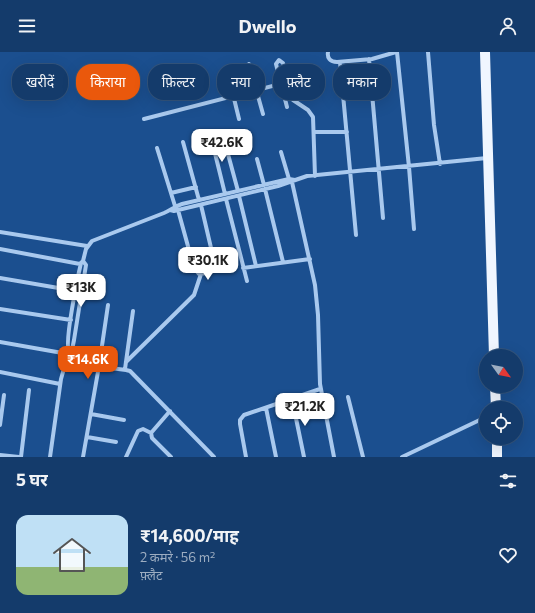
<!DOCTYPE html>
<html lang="hi">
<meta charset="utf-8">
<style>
body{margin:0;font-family:Commissioner,"Noto Sans Devanagari",sans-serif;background:#1d4271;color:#f1f3f6;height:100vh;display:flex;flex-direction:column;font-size:15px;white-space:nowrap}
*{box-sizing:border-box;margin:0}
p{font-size:13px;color:#9dadc1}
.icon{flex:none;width:22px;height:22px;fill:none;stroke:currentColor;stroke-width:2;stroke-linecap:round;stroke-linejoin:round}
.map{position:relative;height:405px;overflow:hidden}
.side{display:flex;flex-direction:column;background:#143b6b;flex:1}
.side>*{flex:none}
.top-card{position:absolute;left:12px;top:12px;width:511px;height:36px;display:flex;gap:8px}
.needle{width:26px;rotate:123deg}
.buttons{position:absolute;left:479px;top:297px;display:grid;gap:8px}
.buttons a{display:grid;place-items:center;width:44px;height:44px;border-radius:50%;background:#143b6b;box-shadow:0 4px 16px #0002,0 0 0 1px #33557e;font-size:20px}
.price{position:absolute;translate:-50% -34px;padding:0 9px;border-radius:8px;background:#fff;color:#222;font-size:13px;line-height:26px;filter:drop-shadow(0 1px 2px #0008)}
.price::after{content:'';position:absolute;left:50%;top:24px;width:12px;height:9px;margin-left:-6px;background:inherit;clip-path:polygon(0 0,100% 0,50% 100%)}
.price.active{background:#ea580c;color:#fff}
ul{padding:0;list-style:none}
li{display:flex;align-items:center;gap:12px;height:100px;padding:0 16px}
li+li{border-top:1px solid #33557e}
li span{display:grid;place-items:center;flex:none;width:112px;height:80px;border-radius:12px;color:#555}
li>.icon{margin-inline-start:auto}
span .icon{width:48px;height:48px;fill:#fffc;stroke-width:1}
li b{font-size:17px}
h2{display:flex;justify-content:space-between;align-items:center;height:48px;padding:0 16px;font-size:17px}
.chip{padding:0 14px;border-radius:16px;background:#143b6b;box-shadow:0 4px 16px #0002,0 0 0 1px #33557e;font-size:14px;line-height:36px}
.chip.active{background:#ea580c;color:#fff}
header{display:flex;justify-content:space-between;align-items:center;height:52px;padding:0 16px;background:#143b6b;font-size:18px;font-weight:700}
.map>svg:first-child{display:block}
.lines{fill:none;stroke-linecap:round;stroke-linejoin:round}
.minor{stroke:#a9c9ee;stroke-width:4}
.primary{stroke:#f0f6ff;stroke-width:10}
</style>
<header><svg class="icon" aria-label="menu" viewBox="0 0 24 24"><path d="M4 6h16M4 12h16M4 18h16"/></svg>Dwello<svg class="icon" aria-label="person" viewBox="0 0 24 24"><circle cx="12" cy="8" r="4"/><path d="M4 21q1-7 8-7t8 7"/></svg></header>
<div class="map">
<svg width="535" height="405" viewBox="0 0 535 405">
<rect width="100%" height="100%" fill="#1b4f8f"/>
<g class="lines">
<path class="minor" d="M328 0C327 6 330 10 337 10L372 7 396 0
M397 0 409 115 414 177
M428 0 434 73 440 112
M369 7 383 166
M340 10 356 183
M249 12 263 62
M227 18 239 67
M287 55 276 12 279 8 283 11 293 48 308 58 313 65 315 124
M144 67 288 30
M222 80 238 139
M314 80H347
M211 85 225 142
M183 90 199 148
M157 96 175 154
M281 100 289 127
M257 107 264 133
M292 130 315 233 318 263 320 332 334 405
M265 137 283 210
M171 141 196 135
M239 144 256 214
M226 147 247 229
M170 158 174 159 278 134 307 124 487 106
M178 158 194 216 199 222 207 221 213 219 215 213 201 153
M0 180 87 194
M0 197 80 212
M243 216 310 207
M0 226 76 239
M0 257 71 268
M0 290 68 302
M69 299C64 291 78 224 81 211L83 209 86 197 92 189 164 161C171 158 175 154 182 152L289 127 295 128
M67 304 75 309 87 313 126 318 130 319 214 405
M126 310 194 243 201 222
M125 317 133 259
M0 320 60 332
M348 345 363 405
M292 347 304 405
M266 356 276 405
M170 359 151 381 152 386 171 405
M91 362 124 368
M0 373 4 343
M87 385 116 390
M0 403 19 405
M21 405 29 338
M50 405 61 327 69 299 72 298 74 288 86 213 83 209
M83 405 99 314 108 253
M126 405 138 379 143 377 151 381
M246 405 240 372V368L244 363 320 337
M402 405 486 365"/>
<path class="primary" d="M485 0 494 304
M495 334 496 356
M497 386V405"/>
</g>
</svg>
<div class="buttons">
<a><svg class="needle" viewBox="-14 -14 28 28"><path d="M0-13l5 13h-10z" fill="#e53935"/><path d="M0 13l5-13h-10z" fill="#9dadc1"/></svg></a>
<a><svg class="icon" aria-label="locate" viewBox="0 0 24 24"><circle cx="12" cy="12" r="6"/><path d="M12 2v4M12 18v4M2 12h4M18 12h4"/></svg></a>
</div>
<b class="price" style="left:222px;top:111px">₹42.6K</b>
<b class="price" style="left:208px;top:229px">₹30.1K</b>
<b class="price" style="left:81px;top:256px">₹13K</b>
<b class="price active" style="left:88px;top:328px">₹14.6K</b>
<b class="price" style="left:305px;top:375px">₹21.2K</b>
<div class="top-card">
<a class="chip">खरीदें</a>
<a class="chip active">किराया</a>
<a class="chip">फ़िल्टर</a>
<a class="chip">नया</a>
<a class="chip">फ़्लैट</a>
<a class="chip">मकान</a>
</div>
</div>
<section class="side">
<h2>5 घर<svg class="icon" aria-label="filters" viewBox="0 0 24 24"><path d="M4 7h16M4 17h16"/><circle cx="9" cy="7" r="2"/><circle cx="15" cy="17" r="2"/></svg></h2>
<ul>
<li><span style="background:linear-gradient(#bfe0f5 65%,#8fb573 0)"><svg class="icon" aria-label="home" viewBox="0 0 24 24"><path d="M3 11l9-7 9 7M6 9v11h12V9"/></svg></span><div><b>₹14,600/माह</b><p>2 कमरे · 56 m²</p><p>फ़्लैट</p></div><svg class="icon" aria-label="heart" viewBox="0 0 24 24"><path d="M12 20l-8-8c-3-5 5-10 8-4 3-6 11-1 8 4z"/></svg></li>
</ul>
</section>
